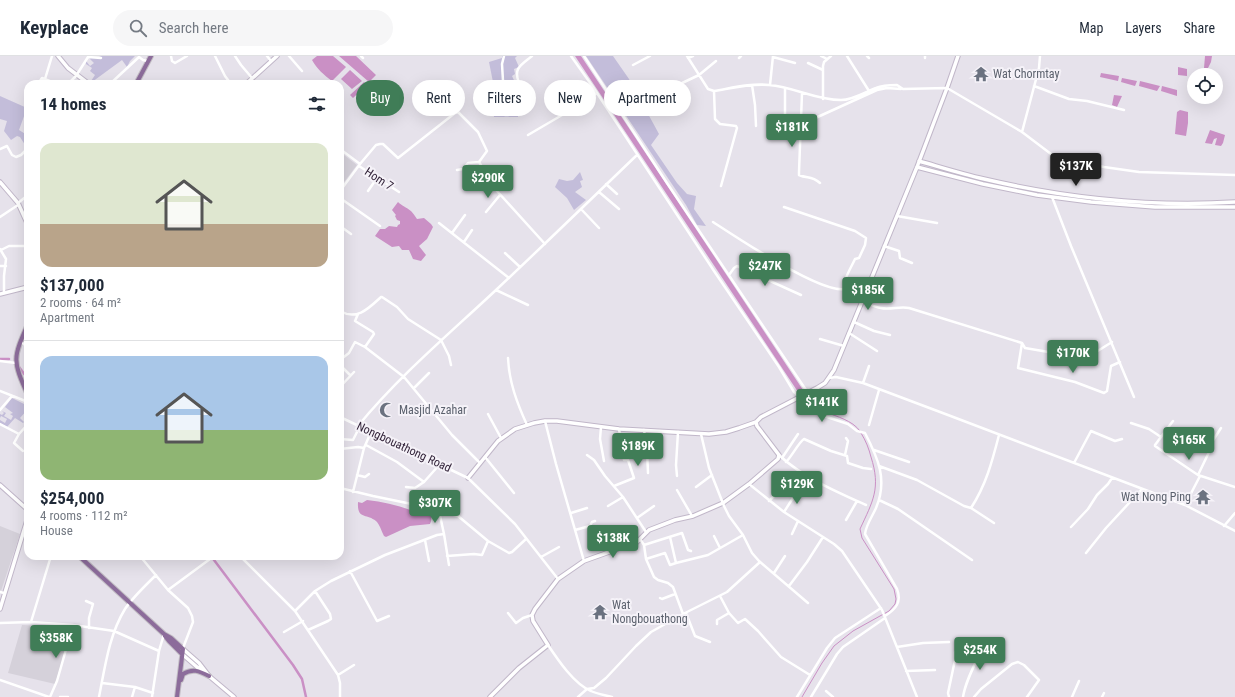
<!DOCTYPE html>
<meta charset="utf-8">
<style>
body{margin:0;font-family:"Roboto Condensed",sans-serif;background:#f6f6f7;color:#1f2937;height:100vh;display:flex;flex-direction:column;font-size:15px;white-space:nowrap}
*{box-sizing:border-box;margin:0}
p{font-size:13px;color:#747a83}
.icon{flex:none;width:22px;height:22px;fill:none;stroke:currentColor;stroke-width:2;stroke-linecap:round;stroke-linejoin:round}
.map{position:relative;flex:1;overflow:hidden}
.drawer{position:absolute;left:24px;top:24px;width:320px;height:480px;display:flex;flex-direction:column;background:#fff;border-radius:12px;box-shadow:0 4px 16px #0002}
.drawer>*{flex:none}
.banner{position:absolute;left:356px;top:24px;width:380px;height:36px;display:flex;gap:8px}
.buttons{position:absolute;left:1187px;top:12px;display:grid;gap:8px}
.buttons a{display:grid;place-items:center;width:36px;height:36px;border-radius:50%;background:#fff;box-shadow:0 4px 16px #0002;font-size:20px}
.price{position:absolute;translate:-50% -34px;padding:0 9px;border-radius:4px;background:#407d57;color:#fff;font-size:13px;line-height:26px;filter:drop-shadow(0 1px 2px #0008)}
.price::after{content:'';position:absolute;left:50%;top:24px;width:12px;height:9px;margin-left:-6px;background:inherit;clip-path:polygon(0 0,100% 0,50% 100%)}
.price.active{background:#222;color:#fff}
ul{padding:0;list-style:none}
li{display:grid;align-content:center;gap:8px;height:212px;padding:0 16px}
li+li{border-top:1px solid #e0e1e3}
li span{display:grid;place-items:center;height:124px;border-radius:12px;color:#555}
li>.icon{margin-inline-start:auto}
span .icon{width:72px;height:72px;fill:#fffc;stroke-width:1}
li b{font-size:17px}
h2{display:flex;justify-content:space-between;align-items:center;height:48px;padding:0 16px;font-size:17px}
.pill{padding:0 14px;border-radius:18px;background:#fff;box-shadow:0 4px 16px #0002;font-size:14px;line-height:36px}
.pill.active{background:#407d57;color:#fff}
header{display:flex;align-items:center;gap:24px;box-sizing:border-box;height:56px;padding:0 20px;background:#fff;border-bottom:1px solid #e0e1e3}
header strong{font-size:19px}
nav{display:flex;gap:22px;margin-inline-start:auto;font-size:14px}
.search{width:280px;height:36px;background:#f6f6f7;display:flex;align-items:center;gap:10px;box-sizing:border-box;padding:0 14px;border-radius:22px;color:#747a83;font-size:15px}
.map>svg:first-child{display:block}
.built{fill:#d5d1da}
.green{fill:#c3bdda}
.water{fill:#ca90c5}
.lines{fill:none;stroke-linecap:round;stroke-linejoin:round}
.stream{stroke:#ca90c5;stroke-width:1}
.canal{stroke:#ca90c5;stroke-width:2.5}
.secondary-casing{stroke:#c1b7c9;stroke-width:5.5}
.primary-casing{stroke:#c2bdc4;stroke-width:6}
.street{stroke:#fff;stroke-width:2.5}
.secondary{stroke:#fff;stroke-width:3.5}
.primary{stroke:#8c6c9b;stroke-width:4}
.labels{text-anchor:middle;stroke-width:4;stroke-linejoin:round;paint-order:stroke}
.worship-label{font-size:12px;fill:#5b616d;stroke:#f5f2f8;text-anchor:start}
.street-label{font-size:12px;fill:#33243a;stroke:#f5f2f8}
</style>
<header>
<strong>Keyplace</strong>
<div class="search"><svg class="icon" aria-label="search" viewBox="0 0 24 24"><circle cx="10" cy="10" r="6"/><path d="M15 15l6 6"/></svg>Search here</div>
<nav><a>Map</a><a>Layers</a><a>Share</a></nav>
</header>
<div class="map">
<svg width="1235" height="641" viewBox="0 0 1235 641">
<rect width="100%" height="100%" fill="#e6e2eb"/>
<path class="built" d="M340 96 357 109 341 130H340Z
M0 470 20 478 1 535 0 534Z
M22 569 46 570V572L60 576 56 590 66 593 55 628 8 617Z"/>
<path class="green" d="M101 0H135L130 5 127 11 122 4 92 26 91 25 95 19 90 15 92 12 86 8V5L90 10 94 7 89 2 99 1Z
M502 0H517L515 2 519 11 514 13 515 18 512 20 518 33V61H494C493 51 502 40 494 31L489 6 502 2Z
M586 0H613L629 23 659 78 651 89 677 127 687 138 696 140 694 153 706 170 697 169 686 149Z
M0 40 27 52 19 74 27 79 25 82 28 85 27 92 20 81 17 80 11 84 4 75 7 65 0 63Z
M580 116 583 124 580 125 582 131 575 136 586 144 574 154 567 142 555 131 559 123 567 125 573 124Z
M12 342 28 350V353L20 362 24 366 23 367 15 362 7 371 0 367V364L5 367 7 363 1 360 0 362V358L2 359 4 357 2 355 6 357 4 360 11 364 13 360 10 358 13 357 5 351Z"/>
<path class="water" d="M317 0H333L346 11 332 25C324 19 317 13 312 4Z
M339 0H356L376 19 369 26Z
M575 0H581L805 337 800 339Z
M1205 0H1212L1211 6 1208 12H1204Z
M1178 11 1187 13V20L1178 19Z
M350 14 362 25 352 33 341 23Z
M1101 17 1119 20 1118 25 1100 21Z
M1122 22 1137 25 1135 30 1121 26Z
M1140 25 1160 30 1157 35 1139 30Z
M364 26 367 29 353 42 350 39Z
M1162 30 1177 34V40L1161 35Z
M1114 39 1122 40 1117 51 1112 49Z
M1180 54 1188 56V67L1186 80 1175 78 1177 56Z
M1210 74 1225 79 1223 87 1221 90 1215 89 1217 82 1214 83 1212 88 1205 87Z
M398 146C407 154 410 151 417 163L424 162 431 168 433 171 427 183 419 190 426 199 421 205 413 203 409 194H402L399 190 392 191 375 180 380 173H385L389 170 397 171 398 169 400 168V165L397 164 395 160 396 159 392 154Z
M367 444C384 446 400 450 416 456 420 457 428 454 431 459 432 462 431 466 430 468L410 470 386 481 384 480C381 474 380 469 376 465 366 457 357 464 358 446L362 447Z"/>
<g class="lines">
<path class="stream" d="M808 343C814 348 819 353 826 356 837 361 852 364 860 375
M802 641 822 607 834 590 853 575 889 555 895 548 896 543 894 533 862 482 860 473C873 445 881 432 871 401 869 393 866 385 861 377"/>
<path class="canal" d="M0 303H9
M19 311 28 323
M211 500 293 609 302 623 306 641"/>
<g class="secondary-casing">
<path id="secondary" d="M58 0 68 12 89 28
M246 28 277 0
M919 105C940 111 962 118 984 123 1065 142 1151 151 1235 146
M917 111 983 128 1037 139 1091 146 1155 151H1235
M0 126 18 147 28 169
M0 238 28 231
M468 422 498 385 515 373 534 367 545 365H557L619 373 709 378 726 376 739 372 756 366 761 361 817 332 825 327 834 314 917 111 947 32 958 0
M0 429 28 454
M0 553 28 461
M183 593 199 607 209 620 234 641
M182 598 197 611 205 616
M490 641 519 612 548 589 533 565 532 559 535 553 558 523 584 505 637 486 649 474 675 464 693 460 723 447 749 428 778 403 779 399 757 370 756 366"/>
</g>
<g class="primary-casing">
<path id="primary" d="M136 28 151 0
M28 268C13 302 12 304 28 339
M79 500 164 578 171 582 183 593 177 641
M165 580 169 585 182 598
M181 624 183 618C193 612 199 615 209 620"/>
</g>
<path class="street" d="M171 0 172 5 175 7 187 0
M215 0 225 20 231 28
M235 0 241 9 252 22
M267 0 271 5
M289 0 302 15
M361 0 363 2
M504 0 502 8 505 59H508L510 57 508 52 504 51
M571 0 593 31 714 215 779 311 794 336 800 341
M584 0 667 127 808 337
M687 0 708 33 714 35C732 32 751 27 769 29 794 31 816 44 841 44 854 44 865 36 876 32 883 29 890 29 897 29L903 33 947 32 1022 76 1055 101 1104 111 1139 116 1235 119
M821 0 827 3
M847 0 869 35
M867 0 869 2
M925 0V2
M773 1 795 7
M688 2 693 0
M739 2 741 0
M808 7 823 14
M633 9 650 0
M45 23 52 0
M519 27C513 12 521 9 532 0
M38 28 42 22 57 28
M68 28 76 20 88 1 101 2
M110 28 139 1 143 4 147 5
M643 29 653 38H659L699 19 716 5
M752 29 755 49 756 70
M770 29 773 0
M1034 30 1069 43 1087 45 1124 54
M714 35 715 63 720 68 736 70 737 72 721 130
M802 37 799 116V119C808 123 811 119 820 127
M823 43V10L824 6 831 0
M800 69 877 34 887 32 901 33
M27 74 28 72
M783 76 785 59V32
M1022 76 1039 12 1040 0
M528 79 586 45 597 37
M0 93 7 90 12 99 16 101 21 99 28 92
M340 93 360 108
M479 106 497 135 545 188
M359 110 399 136
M606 128 617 138
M340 135 360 108 376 89 380 88H383L398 102 455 57 458 56 478 76 487 95 479 106 468 107 463 113 457 114
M368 135 377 122
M599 136 619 153
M1052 141 1071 190 1134 341
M340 142 380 170
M18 147 28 139
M784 151 855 175 866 182 865 189 859 202 855 203C851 212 843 223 845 233 854 239 870 251 881 252 890 254 900 250 909 252L1022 287 1025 292 1066 299 1080 294 1096 296 1112 286
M581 153 599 172
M486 156 500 139
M897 160 937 167
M0 161 18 149
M713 166C736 181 821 238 845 233
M439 167 509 222
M340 170 351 178
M452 177 465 159
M464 186 472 174
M884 190 899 195 900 202 912 207
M0 193 6 203 4 220V237
M1 194 9 190H28
M505 197 520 211
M0 210H6
M729 219 734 212 737 210 801 239
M496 234 528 249
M340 255C357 265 369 252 381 241H382L397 251 408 263 441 284 449 300 451 309
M358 258 355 265 373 276 374 278 365 291
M854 266 874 275 890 279
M849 277 877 295
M820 283 844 290
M21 286 28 291
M1022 287 1018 312 1075 326 1104 337 1107 335 1111 310 1120 306
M508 302C509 326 517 347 527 369
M340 304 349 297 355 286 365 291 404 321 452 379 480 407
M0 305 16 307
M340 309 350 319
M829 322 836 321 863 327 948 359 1185 449 1235 475
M863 327 869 310
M340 331 354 316
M414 332 429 317
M0 335 28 346
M801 341 824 360 848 368 857 375 865 377C878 402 888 424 876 452 872 461 866 469 865 478L897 533C902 546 896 553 885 560
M0 354 12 340
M488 358 501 382
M340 361 468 422 515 468 558 523
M545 365 556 408 584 505
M1173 365 1155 389V390L1198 419 1235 431
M1131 367 1149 373 1161 381
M0 368 19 378 28 368
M869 369 879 334
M358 370C399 320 449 278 496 234 544 189 590 144 637 99
M601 371 600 383 604 405
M644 374 647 393 648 417
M19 378 14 387 23 395
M701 378 709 412 724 450 729 460 743 479 752 497 759 505 808 547
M340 383 353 384 360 370
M366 389 397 406 424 426
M340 393 358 391 364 392
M874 394 909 406
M587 399 594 404 605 420 623 441 646 476
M779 399C802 421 837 436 866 449
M845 399 848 385 846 382
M485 401 514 437
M782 402 798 378
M786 406C792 400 799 386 804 383L831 395 847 400 848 407 863 412 871 413
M1074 407 1091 375 1115 385 1122 383
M879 410 917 424 964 450 971 452
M357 419 365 421 369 418
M1198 419 1210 394 1212 386 1221 372
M677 420 676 409 678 376
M749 428 784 456 834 488 842 495 882 554 917 641
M614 430 634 422 628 404H624L619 373
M406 431 415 432 424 426 440 408
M696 431 712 419
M340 432 373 440 431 452 439 455 458 460 488 485 509 497 512 496 526 483
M677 434 692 460
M353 436 364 392 371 376
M879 444 898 453 972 504
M769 445 789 425
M1185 449 1200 420
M608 450 623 441
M439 455 444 478
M784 456 798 434
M571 457 587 452
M637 462 654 450
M846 464 857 445
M994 467 971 452C986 429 992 406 999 379
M1224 470 1235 457
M1071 471 1088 453 1097 439 1108 428 1112 422
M575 474 590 470 592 466 595 465
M792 478 798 465
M714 480 720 492
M670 481 676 507 708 499 743 479
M640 483 644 489 646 503 665 497 670 509 676 507
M425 484 429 505
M644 489 682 477 688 494 691 495
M1086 497 1106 472 1142 433
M140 500 168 534 188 552 192 560 193 566 183 592
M179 500 183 501 186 500
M240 500 295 555 338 619 340 627V641
M447 500 474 498 482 499 488 485
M541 501 559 491
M646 503 654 521 658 524 668 527 673 531 683 558
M350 515 377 565 389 560
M774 517 785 500
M789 530 807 506 823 481
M168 534 210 503 208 500
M0 536 4 537
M720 540 729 557 738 567 745 563 758 575 781 601 810 619
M660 542 662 543 675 538
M86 545 93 548 89 562V572
M295 555 315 535 331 525 385 499 437 479 444 478 449 509
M508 557 516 567 523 562 532 559
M686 557 695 580 710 586
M31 566 51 500
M0 567 31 566 73 569 114 575 159 595
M717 568V564L729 557
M308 574 328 565 331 563 330 558 315 535
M284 576 303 565
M548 589C558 604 574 628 591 635 597 638 605 639 612 641
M897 591 923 587 949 586
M906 615 935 614
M338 619 354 609
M0 624 49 641
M102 627 135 631 153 637
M826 635 833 641
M50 641 57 625 73 569
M60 641H68
M99 641C105 611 109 579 125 553 133 541 145 530 156 519
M132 641 135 631
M152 641 159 595 164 578
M578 641 587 633 594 632 606 622 636 590 651 576 683 558 727 536 760 506
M797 641 827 592 835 582 881 552
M811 641 837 598 843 591 885 562
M949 641 948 637 955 604V596
M963 641C966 622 978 603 986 585
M974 641 981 633 1012 608 1018 606 1024 609 1039 624 1027 641
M1072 641 1079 625
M1102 641 1104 637"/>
<use href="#secondary" class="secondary"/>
<use href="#primary" class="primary"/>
</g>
<defs>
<g id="temple-bare" transform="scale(1.2)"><path d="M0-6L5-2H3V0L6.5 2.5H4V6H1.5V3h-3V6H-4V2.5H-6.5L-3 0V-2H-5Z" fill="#6b7280" stroke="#f5f2f8" stroke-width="2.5" paint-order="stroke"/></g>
<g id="mosque-bare" transform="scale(1.2)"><path d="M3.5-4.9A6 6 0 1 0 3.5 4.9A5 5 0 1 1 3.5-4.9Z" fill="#6b7280" stroke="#f5f2f8" stroke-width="2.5" paint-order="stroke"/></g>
</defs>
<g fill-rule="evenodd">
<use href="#temple-bare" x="981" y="18"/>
<use href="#mosque-bare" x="387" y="354"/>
<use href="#temple-bare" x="1203" y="441"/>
<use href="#temple-bare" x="600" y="556"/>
</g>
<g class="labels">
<g class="worship-label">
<text x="993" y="22">Wat Chormtay</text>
<text x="399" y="358">Masjid Azahar</text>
<text x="1191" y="445" text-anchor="end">Wat Nong Ping</text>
<text x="612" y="553">Wat<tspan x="612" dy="14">Nongbouathong</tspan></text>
</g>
<g class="street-label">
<text transform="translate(379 123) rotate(33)" y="4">Hom 7</text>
<text transform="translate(404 391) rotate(25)" y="4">Nongbouathong Road</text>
</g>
</g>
</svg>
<div class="buttons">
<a><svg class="icon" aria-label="locate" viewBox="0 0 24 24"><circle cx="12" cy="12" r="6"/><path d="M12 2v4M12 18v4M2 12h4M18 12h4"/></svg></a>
</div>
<b class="price" style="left:792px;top:92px">$181K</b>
<b class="price active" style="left:1076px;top:131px">$137K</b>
<b class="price" style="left:488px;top:143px">$290K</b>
<b class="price" style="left:765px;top:231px">$247K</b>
<b class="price" style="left:868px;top:255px">$185K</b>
<b class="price" style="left:1073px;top:318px">$170K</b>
<b class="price" style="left:822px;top:367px">$141K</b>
<b class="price" style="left:1189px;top:405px">$165K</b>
<b class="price" style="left:638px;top:411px">$189K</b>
<b class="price" style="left:797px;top:449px">$129K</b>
<b class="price" style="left:435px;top:468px">$307K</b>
<b class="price" style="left:613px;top:503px">$138K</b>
<b class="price" style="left:56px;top:603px">$358K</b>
<b class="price" style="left:980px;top:615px">$254K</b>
<div class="banner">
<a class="pill active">Buy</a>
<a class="pill">Rent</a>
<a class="pill">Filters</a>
<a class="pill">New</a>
<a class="pill">Apartment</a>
</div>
<section class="drawer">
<h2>14 homes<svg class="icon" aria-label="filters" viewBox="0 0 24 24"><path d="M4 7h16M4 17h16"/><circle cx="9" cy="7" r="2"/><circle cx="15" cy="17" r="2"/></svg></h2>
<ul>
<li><span style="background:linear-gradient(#dfe7d0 65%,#b9a48a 0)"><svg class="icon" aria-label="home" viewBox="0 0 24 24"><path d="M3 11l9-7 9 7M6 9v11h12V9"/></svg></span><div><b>$137,000</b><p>2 rooms · 64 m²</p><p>Apartment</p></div></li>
<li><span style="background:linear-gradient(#a9c7e8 60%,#8fb573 0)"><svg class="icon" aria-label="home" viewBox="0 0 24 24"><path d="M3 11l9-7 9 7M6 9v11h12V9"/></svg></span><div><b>$254,000</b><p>4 rooms · 112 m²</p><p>House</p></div></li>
</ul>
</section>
</div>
